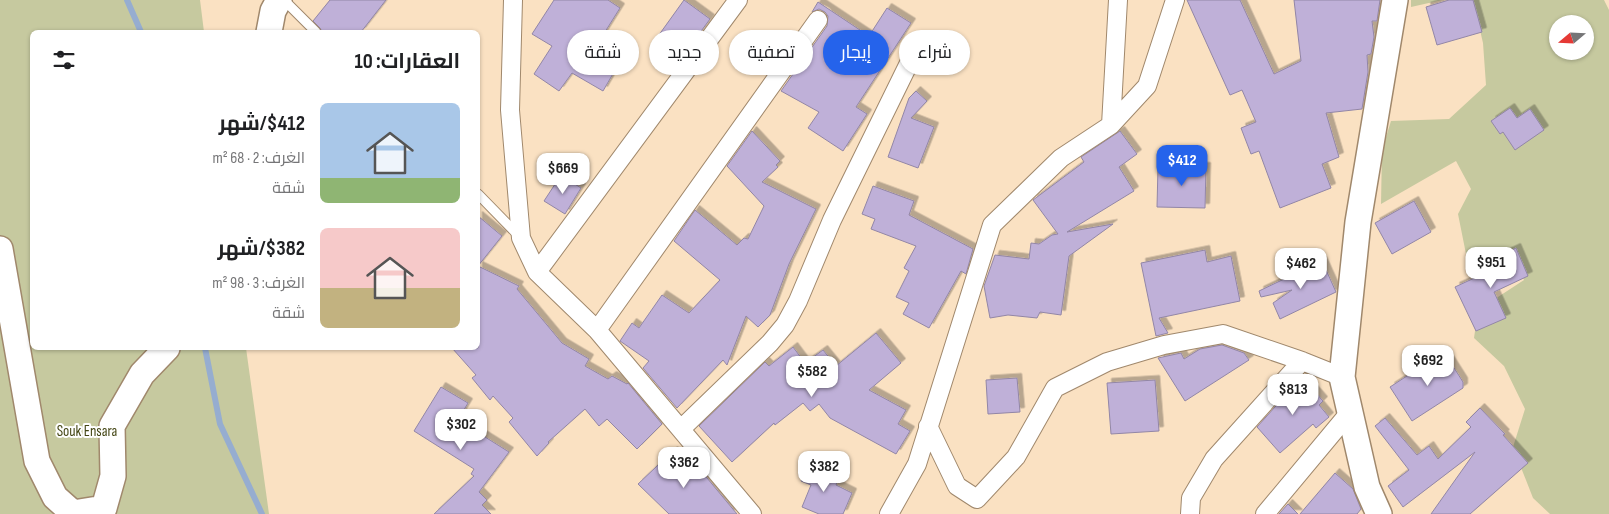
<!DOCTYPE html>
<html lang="ar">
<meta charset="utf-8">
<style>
body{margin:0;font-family:"Sofia Sans Condensed",Cairo,sans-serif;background:#f6f6f6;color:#202124;direction:rtl;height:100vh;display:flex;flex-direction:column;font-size:19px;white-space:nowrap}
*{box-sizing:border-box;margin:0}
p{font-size:16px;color:#757577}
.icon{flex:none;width:28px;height:28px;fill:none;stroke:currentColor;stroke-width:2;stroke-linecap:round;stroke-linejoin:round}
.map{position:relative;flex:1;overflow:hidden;direction:ltr}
.details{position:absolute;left:30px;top:30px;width:450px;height:320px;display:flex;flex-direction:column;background:#fff;border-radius:8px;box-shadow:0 1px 4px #0004;direction:rtl}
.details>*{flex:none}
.guide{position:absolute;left:495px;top:30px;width:475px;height:45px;direction:rtl;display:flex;gap:10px}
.needle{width:32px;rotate:251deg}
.buttons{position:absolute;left:1549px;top:15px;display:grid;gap:10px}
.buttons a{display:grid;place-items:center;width:45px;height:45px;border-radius:50%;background:#fff;box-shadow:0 1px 4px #0004;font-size:25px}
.price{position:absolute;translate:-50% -42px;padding:0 11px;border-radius:10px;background:#fff;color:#222;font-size:16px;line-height:32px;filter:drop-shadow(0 1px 2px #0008)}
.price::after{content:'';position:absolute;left:50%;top:30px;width:15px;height:11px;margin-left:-8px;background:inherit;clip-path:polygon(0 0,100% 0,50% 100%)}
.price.current{background:#2563eb;color:#fff}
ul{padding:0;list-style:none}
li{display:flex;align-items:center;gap:15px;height:125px;padding:0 20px}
li span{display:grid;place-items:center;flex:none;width:140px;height:100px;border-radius:8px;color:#555}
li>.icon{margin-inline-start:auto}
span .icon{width:60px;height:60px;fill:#fffc;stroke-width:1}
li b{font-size:21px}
h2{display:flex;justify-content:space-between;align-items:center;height:60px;padding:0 20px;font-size:21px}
.pill{padding:0 18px;border-radius:22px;background:#fff;box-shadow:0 1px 4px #0004;font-size:18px;line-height:45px}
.pill.current{background:#2563eb;color:#fff}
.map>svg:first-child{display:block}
.green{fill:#c6c99f;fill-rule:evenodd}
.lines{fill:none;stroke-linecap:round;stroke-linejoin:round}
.stream{stroke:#96add0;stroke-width:6}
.building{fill:#bfb0d8;stroke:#9286a6;filter:url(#shadow)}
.lane-casing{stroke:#a0886c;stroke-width:11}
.street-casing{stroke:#a0886c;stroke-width:20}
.secondary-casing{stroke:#a0886c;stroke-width:28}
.lane{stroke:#fff;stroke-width:9}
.street{stroke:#fff;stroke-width:18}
.secondary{stroke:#fff;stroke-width:25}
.labels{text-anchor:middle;stroke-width:4;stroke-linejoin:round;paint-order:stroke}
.park-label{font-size:15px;fill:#444614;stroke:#fff}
</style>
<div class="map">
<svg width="1609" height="514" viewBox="0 0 1609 514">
<defs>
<filter id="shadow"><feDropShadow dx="4.5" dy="-4.5" stdDeviation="0" flood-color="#0004"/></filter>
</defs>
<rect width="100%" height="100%" fill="#fae1c2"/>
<path class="green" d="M0 0H200L204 32H32V348H246L269 514H0Z
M1411 0H1442L1411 7Z
M1473 0H1604L1609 10V514H1550L1533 498 1513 447 1525 409 1504 366 1474 338 1478 310 1524 280 1511 251 1484 265 1466 254 1458 214 1471 189 1456 161 1381 204 1382 150 1391 121 1449 119 1486 85 1483 43ZM1558 24H1585V51H1558Z"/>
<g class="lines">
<path class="stream" d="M127 0 141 32
M205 348 220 424 262 514"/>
</g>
<path class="building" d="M330 0H386L361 32H322L320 28 313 21Z
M554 0H608L620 8 593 51 618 65 603 91 572 73 559 91 534 74 552 46 532 34Z
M684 0 710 19 682 57 656 39Z
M1187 0H1240L1274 74 1301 61 1294 0H1380L1377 21H1372L1374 37 1371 54 1367 55 1368 72 1362 109 1326 113 1339 157 1322 164 1331 188 1280 208 1259 151 1251 154 1241 128 1256 122 1242 90 1230 95Z
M1449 0H1473L1482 32 1437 45 1426 7Z
M818 2 869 36 887 8 911 23 856 107 867 114 843 151 808 128 819 112 781 91 827 26 828 16 825 12 819 9 812 12Z
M916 91 927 101 911 118 934 127 918 168 888 157 909 98Z
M1510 108 1517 118 1530 109 1544 130 1515 150 1503 132 1500 134 1491 121Z
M752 131 780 161 776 165 778 167 762 182 816 209 789 264 770 315 758 327 746 316 727 365 723 360 677 408 643 368 649 361 620 341 632 323 639 328 662 295 689 313 720 280 674 241 695 210 737 245 744 238 748 239 764 206 727 166Z
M1120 131 1137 154 1119 167 1134 191 1067 232 1113 224 1069 256 1061 315 1040 312 1037 318 1008 315 990 318 984 286 995 255 1029 259 1031 243 1039 244 1052 235 1058 234 1033 200 1084 162 1081 157Z
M1158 167H1206L1205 208 1157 207Z
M561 175 581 188 565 214 544 201Z
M873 186 914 201 909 215 973 249 966 274 961 271 929 328 903 314 909 303 896 297 909 271 904 268 916 246 871 229 875 219 862 214Z
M1414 201 1431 232 1392 254 1375 223Z
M478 216 502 236 478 266 519 286 517 289 562 343 589 359 585 366 608 379 612 376 627 384 628 383 662 424 637 449 607 419 599 426 585 409 548 442 549 443 537 456 509 422 513 418 493 396 490 400 472 378 476 375 452 348H478Z
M1516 248 1528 276 1494 292 1506 318 1476 331 1455 287 1483 274 1479 265Z
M1205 250 1207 262 1231 256 1240 301 1159 318 1168 333 1156 336 1141 263Z
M1322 261 1336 292 1280 319 1273 303 1292 290 1261 297 1259 291Z
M876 333 901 363 869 390 906 410 898 424 910 431 896 454 830 418 819 404 810 411 803 403 775 425 774 423 732 462 699 426 765 362 769 366 793 347 805 363 823 350 836 366Z
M1222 345 1244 353 1249 360 1185 401 1158 358 1181 353 1184 359 1200 349Z
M1444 352 1463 382V388L1412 421 1390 387Z
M1302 377 1323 401 1319 405 1329 417 1316 428 1313 424 1280 453 1257 427Z
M1017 378 1020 412 988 414 986 380Z
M1155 380 1159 431 1111 434 1107 383Z
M441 387 468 403 458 420 509 452 479 492 487 500 482 505 491 514H434L474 476 471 474 474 469 414 431Z
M1480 408 1505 434 1503 435 1528 463 1470 514H1431L1475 452 1403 507 1388 486 1409 470 1375 426 1385 418 1417 455 1429 446 1438 459 1471 427 1466 422Z
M673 451 683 461 687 456 702 472 737 514H669L638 484Z
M808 464 839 478 836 485 852 493 843 514H819L802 507 811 485 801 481Z
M1335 473 1353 489 1361 509 1357 514H1300Z
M1288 504 1298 514H1279Z"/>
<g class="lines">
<g class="lane-casing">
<path id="lane" d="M284 0 316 32
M478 194 520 237"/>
</g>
<g class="street-casing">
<path id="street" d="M513 0 510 110 521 238 537 272 597 330 752 514
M1111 125 1118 0
M537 272 738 0
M597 330 818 20
M928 426 957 486 977 499 1016 457 1055 388 1107 362 1164 345 1223 334 1302 361 1342 377
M681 429 770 343 785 325 798 301 832 220 914 53
M889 514 917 464 992 225 1061 158 1111 125 1147 86 1175 0
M1190 514 1191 498 1214 459 1302 361
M1265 514 1350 412"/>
</g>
<g class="secondary-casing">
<path id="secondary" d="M269 32 273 11 279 0
M0 249 37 461 55 497 73 513 104 508 113 476 112 426 142 374 167 348
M1379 514 1367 487 1342 377 1358 222 1395 0"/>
</g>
<use href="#lane" class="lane"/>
<use href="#street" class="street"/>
<use href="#secondary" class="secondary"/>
</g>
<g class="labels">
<g class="park-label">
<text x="87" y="436">Souk Ensara</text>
</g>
</g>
</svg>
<div class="buttons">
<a><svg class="needle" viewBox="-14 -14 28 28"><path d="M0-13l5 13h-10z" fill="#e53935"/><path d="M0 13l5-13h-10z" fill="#757577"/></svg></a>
</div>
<b class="price current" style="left:1182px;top:187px">$412</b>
<b class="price" style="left:563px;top:195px">$669</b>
<b class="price" style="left:1491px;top:289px">$951</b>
<b class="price" style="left:1301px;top:290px">$462</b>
<b class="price" style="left:1428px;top:387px">$692</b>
<b class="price" style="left:812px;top:398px">$582</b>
<b class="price" style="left:1293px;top:416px">$813</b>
<b class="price" style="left:461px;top:451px">$302</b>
<b class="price" style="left:684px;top:489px">$362</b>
<b class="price" style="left:824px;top:493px">$382</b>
<div class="guide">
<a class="pill">شراء</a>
<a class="pill current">إيجار</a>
<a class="pill">تصفية</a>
<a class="pill">جديد</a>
<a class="pill">شقة</a>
</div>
<section class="details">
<h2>العقارات: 10<svg class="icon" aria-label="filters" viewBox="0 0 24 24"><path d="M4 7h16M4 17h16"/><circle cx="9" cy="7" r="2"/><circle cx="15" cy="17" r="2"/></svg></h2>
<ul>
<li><span style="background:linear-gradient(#a9c7e8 75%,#8fb573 0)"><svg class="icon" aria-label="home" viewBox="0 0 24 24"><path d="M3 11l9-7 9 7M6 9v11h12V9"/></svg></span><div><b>$412/شهر</b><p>الغرف: 2 · 68 m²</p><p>شقة</p></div></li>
<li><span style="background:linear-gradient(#f6c9c9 60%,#c2b280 0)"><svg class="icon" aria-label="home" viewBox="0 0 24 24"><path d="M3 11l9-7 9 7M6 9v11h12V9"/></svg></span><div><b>$382/شهر</b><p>الغرف: 3 · 98 m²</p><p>شقة</p></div></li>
</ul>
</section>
</div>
